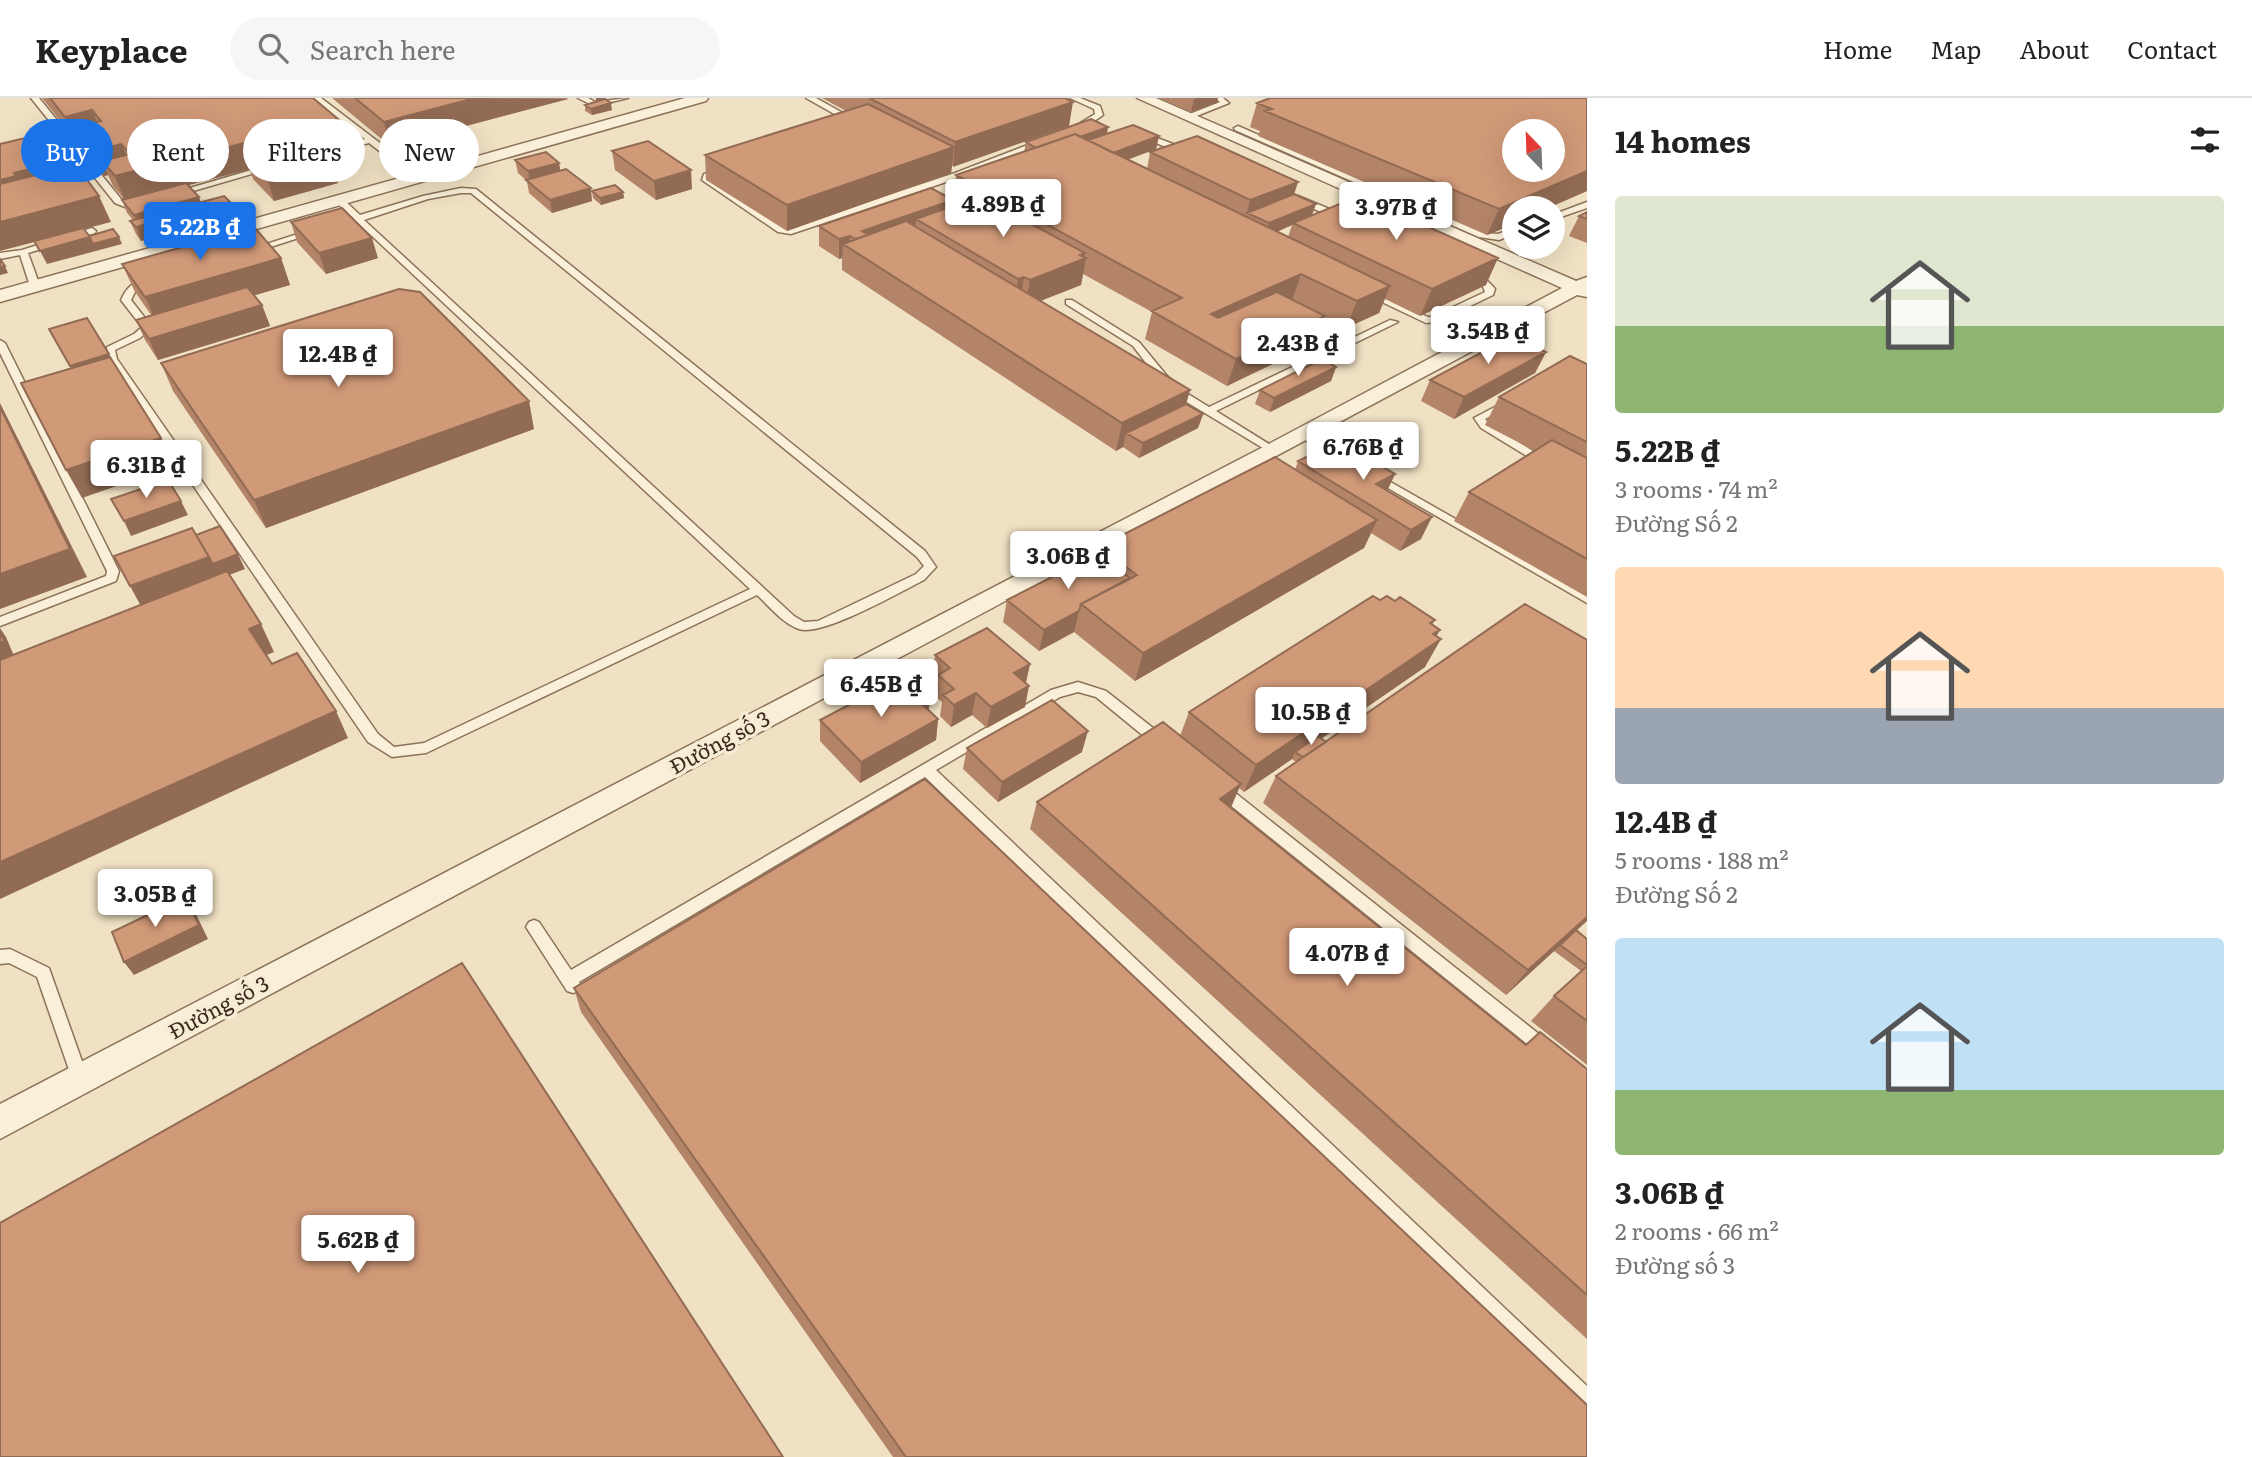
<!DOCTYPE html>
<meta charset="utf-8">
<style>
body{margin:0;font-family:Literata,serif;background:#f6f6f6;color:#222;height:100vh;display:flex;flex-direction:column;font-size:26px;white-space:nowrap}
*{box-sizing:border-box;margin:0}
p{font-size:23px;color:#767676}
.icon{flex:none;width:38px;height:38px;fill:none;stroke:currentColor;stroke-width:2;stroke-linecap:round;stroke-linejoin:round}
.map{position:relative;flex:1;overflow:hidden}
.side{display:flex;flex-direction:column;background:#fff;width:665px}
.side>*{flex:none}
.hud{position:absolute;left:21px;top:21px;width:665px;height:63px;display:flex;gap:14px}
.needle{width:46px;rotate:337deg}
.tools{position:absolute;left:1502px;top:21px;display:grid;gap:14px}
.tools a{display:grid;place-items:center;width:63px;height:63px;border-radius:50%;background:#fff;box-shadow:0 7px 28px #0002;font-size:35px}
.price{position:absolute;translate:-50% -60px;padding:0 16px;border-radius:7px;background:#fff;color:#222;font-size:23px;line-height:46px;filter:drop-shadow(0 2px 4px #0008)}
.price::after{content:'';position:absolute;left:50%;top:42px;width:21px;height:16px;margin-left:-10px;background:inherit;clip-path:polygon(0 0,100% 0,50% 100%)}
.price.selected{background:#1a73e8;color:#fff}
ul{padding:0;list-style:none}
li{display:grid;align-content:center;gap:14px;height:371px;padding:0 28px}
li span{display:grid;place-items:center;height:217px;border-radius:7px;color:#555}
li>.icon{margin-inline-start:auto}
span .icon{width:126px;height:126px;fill:#fffc;stroke-width:1}
li b{font-size:30px}
h2{display:flex;justify-content:space-between;align-items:center;height:84px;padding:0 28px;font-size:30px}
.chip{padding:0 24px;border-radius:32px;background:#fff;box-shadow:0 7px 28px #0002;font-size:24px;line-height:63px}
.chip.selected{background:#1a73e8;color:#fff}
header{display:flex;align-items:center;gap:42px;box-sizing:border-box;height:98px;padding:0 35px;background:#fff;border-bottom:2px solid #e0e0e0}
header strong{font-size:33px}
nav{display:flex;gap:38px;margin-inline-start:auto;font-size:24px}
.search{width:490px;height:63px;background:#f6f6f6;display:flex;align-items:center;gap:18px;box-sizing:border-box;padding:0 24px;border-radius:38px;color:#767676;font-size:26px}
main{display:flex;flex:1;min-height:0}
.map>svg:first-child{display:block}
.lines{fill:none;stroke-linecap:round;stroke-linejoin:round}
.lane-casing{stroke:#8c7259;stroke-width:3}
.street-casing{stroke:#8c7259;stroke-width:3}
.lane{fill:#faefd8;fill-rule:evenodd}
.street{fill:#faefd8;fill-rule:evenodd}
.wall{fill:#b38467;fill-rule:evenodd}
.shaded-wall{fill:#926b54}
.building{fill:#d09978;stroke:#926b54;stroke-width:2;fill-rule:evenodd}
.labels{text-anchor:middle;stroke-width:7;stroke-linejoin:round;paint-order:stroke}
.street-label{font-size:21px;fill:#3b2b1e;stroke:#f7ecd4}
</style>
<header>
<strong>Keyplace</strong>
<div class="search"><svg class="icon" aria-label="search" viewBox="0 0 24 24"><circle cx="10" cy="10" r="6"/><path d="M15 15l6 6"/></svg>Search here</div>
<nav><a>Home</a><a>Map</a><a>About</a><a>Contact</a></nav>
</header>
<main>
<div class="map">
<svg width="1587" height="1359" viewBox="0 0 1587 1359">
<rect width="100%" height="100%" fill="#f0e1c4"/>
<g class="lines">
<g class="lane-casing">
<path id="lane" d="M31 0H39L121 101 143 103V107L125 109 115 105Z
M312 0H321L423 78V82H417L369 45 302 62V58L365 41Z
M578 0H588L595 4 628 0 594 8Z
M806 0H816L859 24 852 26Z
M1070 0H1080L1100 8 1103 17 1080 33H1074V29L1095 16 1094 11Z
M1215 0H1223L1229 5 1189 21 1182 19 1220 4Z
M1238 28 1484 135 1498 136 1514 130V136L1499 142 1479 139 1235 32 1234 30Z
M1149 37 1189 52 1190 54 1183 56 1146 41 1145 39Z
M1038 43 1045 45 961 79 791 136 778 134 702 82 704 76 725 72V76L710 81 783 130H790L955 75Z
M265 68 272 70 176 98 169 96Z
M461 90 476 91 925 453 936 469 924 482C900 494 822 539 799 531 783 526 769 508 757 497L426 655 392 659 368 644 107 261V249L134 236 142 229 121 202C127 188 135 183 149 179L154 182 137 190 131 202 152 229 140 240 115 252 117 261 378 636 394 649 424 645 750 491 357 124 336 131 332 128 353 120 336 104V100H342L360 117 423 98ZM461 95H471L917 459 924 468 916 476 818 523 804 524 794 518 364 122 428 101Z
M1298 98 1344 117 1345 119 1338 121 1295 103 1294 101Z
M1587 104V110L1552 122V117Z
M92 130 96 133 95 135 28 155 40 188 38 190 30 188 20 157 0 161V155L22 152Z
M310 132 317 134 255 154 248 152Z
M1468 176C1479 175 1488 182 1495 191L1493 197 1437 224 1426 225 1363 195 1371 193 1428 219H1432L1485 194 1482 186 1468 180Z
M1066 202H1072L1139 244 1167 278 1188 296 1209 309 1390 222 1398 224 1216 313 1277 351 1278 353 1273 356 1180 300 1159 282 1133 248 1066 206Z
M0 242 5 245 119 473 116 483 0 528V519L106 478 107 473 0 255Z
M1510 301 1515 304 1514 306 1485 321 1489 326 1536 355 1537 365 1525 372 1520 369 1527 364V358L1481 330 1474 320Z
M1302 333 1345 356 1346 358 1345 360H1337L1298 338 1297 336Z
M1373 374 1587 496V505L1369 379 1367 377Z
M1078 584 1106 593 1167 641 1169 645 1167 649H1157L1096 599 1078 594 1060 599 936 672 1587 1288V1312L1580 1309 925 679 579 884 581 888 579 893 573 895 567 893 526 829 529 824 534 822 539 824 571 872 1051 592Z
M1219 685 1224 686 1554 948 1556 953 1554 958 1548 961 1542 958 1214 694 1212 690 1214 686Z
M10 851 49 870 89 983 87 989 81 991 75 989 37 879 9 865 0 866V852Z"/>
</g>
<g class="street-casing">
<path id="street" d="M685 0H708L706 3 0 204V192Z
M1137 0H1156L1576 183 1587 179V199L1577 197 0 1041V1006L1265 348 1562 190Z"/>
</g>
<use href="#lane" class="lane"/>
<use href="#street" class="street"/>
</g>
<path class="wall" d="M42 0H313L345 46 318 53 332 66 338 85 274 103 253 81 250 71 188 87 201 104H230L235 117 141 143 136 136 130 123 133 122 127 115 122 102 124 101 113 88 108 77 104 78 84 54 79 43H76Z
M332 0H567L568 1 390 48Z
M822 0H1065L1069 28 952 68 951 75 787 133 706 82 705 57 846 13Z
M1159 0H1218L1217 5 1191 14Z
M1587 0V93L1548 110H1514V126L1487 137 1258 38 1260 33 1250 29 1257 5Z
M585 7 612 12 592 17 585 13Z
M1107 36 1159 38 1156 51 1127 61 1147 71 1150 54 1294 96 1316 106 1312 117 1486 187 1420 218 1385 201 1379 215 1346 230 1325 219 1316 245 1227 288 1145 241 1152 214 1083 176 1081 187 1040 203 1190 292 1186 306 1203 316 1198 330 1139 360 1123 349 1116 353 842 172V160L839 161 819 148V128L953 102 952 104 956 107 959 106 953 102 956 77 1024 54 1026 44ZM1292 127 1288 139 1277 134Z
M612 53 692 91 656 102 615 72Z
M515 62 559 65 560 73 592 103 552 115 529 95 527 83 518 75Z
M592 93 623 94 624 100 601 107 593 100Z
M1587 114V145L1569 138 1579 118Z
M291 124 378 160 326 176 297 144Z
M281 160 290 187 254 197 262 207 270 228 158 262 145 242 136 222 151 217 134 192 122 166Z
M1546 254 1535 275 1454 321 1421 303 1430 282Z
M161 265 534 331 266 430 173 293Z
M1587 266V499L1454 423 1469 394 1535 353 1485 327 1499 299Z
M1336 269 1331 283 1270 314 1255 306 1260 292Z
M1298 363 1395 376 1387 393 1421 441 1400 453 1371 435 1364 450 1135 583 1074 534 1039 553 1003 524 1007 502 1097 456 1099 449 1295 372Z
M1380 502 1395 503 1435 522 1432 527 1436 538 1425 569 1321 641 1587 841V967L1531 923 1554 898 1581 873 1554 853 1555 852 1506 897 1263 705 1276 678 1296 664 1292 661 1244 694 1239 690 1231 710 1526 947 1587 971V1241L1030 731 1037 704 1180 638 1189 614Z
M935 557 1030 566 1026 585 1025 609 987 630 972 617 951 629 940 618 942 604 935 598 937 583 932 579Z
M938 621 936 642 860 685 820 643V622Z
M967 650 1082 654 998 704 963 671Z
M574 890 1587 1359H893L581 914Z"/>
<path class="shaded-wall" d="M475 0 568 1 390 48 384 24Z
M596 0H607L596 3Z
M1198 0H1218L1217 5 1191 14 1194 1Z
M1073 4 1069 28 953 69 955 44Z
M611 5 612 12 592 17 591 11Z
M92 12 103 37 73 29 79 43H76L65 19Z
M338 21 345 46 254 70 247 62 250 71 125 104 115 78Z
M1108 29 1106 42 1042 53Z
M1159 38 1156 51 1111 68 1113 55Z
M121 46 132 71 102 63 108 77 104 78 93 53Z
M954 49 951 75 787 133V107Z
M76 60 87 85 0 111V82L14 75Z
M559 65 561 78 530 86 528 73Z
M332 66 338 85 274 103 268 83Z
M691 72 692 91 656 102 654 83Z
M1587 73V93L1548 110H1514V126L1487 137 1499 111Z
M1298 84 1290 109 1247 115 1250 102Z
M591 90 592 103 552 115 550 102Z
M623 94 624 100 601 107 600 100Z
M99 98 111 124 0 153V124Z
M199 99 203 111 230 104 235 117 141 143 136 129 139 128 134 117Z
M953 102 952 112 916 121 915 134 868 151 862 133Z
M1316 106 1311 119 1293 125 1292 127 1264 139 1269 125Z
M850 138 849 150 843 146 842 160 839 161V141Z
M90 139H119L122 146 47 166 40 153Z
M372 140 378 160 326 176 319 155Z
M1085 155 1083 161 1086 160 1081 187 1025 209 1030 182Z
M281 160 290 187 157 226 145 199Z
M1498 160 1486 187 1420 218 1432 191Z
M5 168 8 175 0 177V169Z
M1301 176 1292 203 1203 243 1211 216Z
M1024 179 1020 206 1014 208 1018 181Z
M1390 188 1379 215 1346 230 1357 203Z
M262 207 270 228 158 262 149 241Z
M1325 218 1316 245 1227 288 1236 261Z
M1546 254 1535 275 1454 321 1464 299Z
M109 256 116 270 77 282 70 268Z
M1336 269 1331 283 1270 314 1274 300Z
M1190 292 1182 320 1126 335 1123 349 1116 353 1122 325Z
M529 303 534 331 266 430 254 402Z
M0 305 87 479 0 511Z
M1203 316 1198 330 1139 360 1143 345Z
M161 340 174 368 82 400 66 372Z
M1395 376 1385 397 1376 386Z
M181 403 188 417 131 438 124 423Z
M1432 419 1421 441 1400 453 1411 432Z
M1377 422 1364 450 1135 583 1143 555Z
M238 456 245 471 142 510 130 488 209 459Z
M1079 513 1074 534 1039 553 1044 532Z
M261 526 274 554 262 559 249 531Z
M0 530 6 539 14 558 0 563Z
M1440 532 1431 548 1441 541 1425 569 1299 656 1295 654 1292 661 1244 694 1256 667Z
M1030 566 1025 587 1014 575Z
M1029 588 1025 609 987 630 991 609Z
M976 595 972 617 951 629 954 607Z
M930 602 927 623 922 606Z
M336 613 348 640 0 801V764Z
M938 621 936 642 860 685 861 664Z
M1088 633 1082 654 998 704 1002 684Z
M1241 686 1229 713 1220 701Z
M185 799 194 812 208 841 134 877 124 864Z
M1587 819V823L1506 897 1528 872Z"/>
<path class="building" d="M50 0H313L338 21 115 78 102 63 130 56 121 46 93 53 73 29 101 23 92 12 65 19Z
M355 0H475L384 24Z
M869 0H1065L1073 4 955 44Z
M1270 0H1587V73L1499 111 1265 13 1272 11 1257 5ZM1514 33H1552V72H1514Z
M605 1 611 5 591 11 585 7Z
M868 6 954 49 787 107 705 57Z
M1091 21 1108 29 1080 39 1075 36 1036 50 1026 44Z
M1133 27 1159 38 1113 55 1088 42Z
M54 33 76 60 14 75 16 78 0 82V46Z
M1075 36 1390 188 1357 203 1301 176 1211 216 1218 220 1277 194 1325 218 1236 261 1152 213 1182 200 956 77Z
M1197 38 1298 84 1250 102 1150 54Z
M648 43 691 72 654 83 612 53Z
M310 46 332 66 268 83 247 62Z
M546 54 559 65 528 73 515 62Z
M76 67 99 98 0 124V86Z
M566 71 591 90 550 102 526 82Z
M186 85 199 99 134 117 122 102Z
M615 87 623 94 600 100 592 93Z
M931 90 953 102 862 133 868 137 855 141 850 138 839 141 819 128Z
M1294 96 1316 106 1269 125 1247 115Z
M224 98 230 104 136 129 130 123Z
M980 98 1085 155 1080 157 1086 160 1030 182 1024 179 1018 181 916 121Z
M1359 98 1498 160 1432 191 1293 125Z
M342 110 372 140 319 155 291 124Z
M1587 114V121L1579 118Z
M906 123 1190 292 1122 325 843 146Z
M254 129 281 160 145 199 122 166Z
M83 130 90 139 40 153 34 143Z
M113 131 119 139 93 146 89 138Z
M0 161 5 168 0 169Z
M247 189 262 207 149 241 136 222Z
M399 191 420 194 529 303 254 402 161 265Z
M87 220 109 256 70 268 49 231Z
M1512 238 1546 254 1464 299 1430 282Z
M1570 258 1587 266V344L1499 299Z
M110 259 161 340 66 372 21 285Z
M1322 261 1336 269 1274 300 1260 292Z
M1186 306 1203 316 1143 345 1126 335Z
M0 309 70 451 0 476Z
M1552 342 1587 360V461L1469 394Z
M1338 343 1395 376 1376 386 1432 419 1411 432 1298 363Z
M1275 359 1377 422 1143 555 1081 506 1137 477 1099 449Z
M168 382 181 403 124 423 111 401Z
M220 428 238 456 213 466 196 437Z
M192 430 209 459 130 488 114 458Z
M1097 456 1130 480 1081 506 1079 513 1044 532 1007 502Z
M227 473 261 526 249 531 272 566 297 555 336 613 0 764V562Z
M1373 498 1380 502 1387 498 1395 503 1400 499 1435 522 1430 525 1440 532 1433 536 1441 541 1256 667 1189 614Z
M1525 506 1587 542V819L1528 872 1276 678Z
M987 530 1030 566 1014 575 1029 588 991 609 976 595 954 607 943 597 954 591 938 577 950 570 935 557Z
M0 534 4 543 0 545Z
M904 578 930 602 922 606 938 621 861 664 820 622Z
M1052 602 1088 633 1002 684 967 650Z
M1163 624 1241 686 1220 701 1526 947 1540 934 1587 971V1197L1037 704Z
M1318 638 1326 644 1303 659 1295 654Z
M925 681 1587 1307V1359H906L574 890Z
M185 799 199 827 124 864 112 834Z
M1576 832 1587 841V867L1560 847Z
M462 865 783 1359H0V1125Z
M1587 868V923L1554 898Z"/>
<g class="labels">
<g class="street-label">
<text transform="translate(720 645) rotate(-28)" y="7">Đường số 3</text>
<text transform="translate(219 910) rotate(-28)" y="7">Đường số 3</text>
</g>
</g>
</svg>
<div class="tools">
<a><svg class="needle" viewBox="-14 -14 28 28"><path d="M0-13l5 13h-10z" fill="#e53935"/><path d="M0 13l5-13h-10z" fill="#767676"/></svg></a>
<a><svg class="icon" aria-label="layers" viewBox="0 0 24 24"><path d="M12 4l9 5-9 5-9-5zM3 14l9 5 9-5"/></svg></a>
</div>
<b class="price" style="left:1003px;top:141px">4.89B ₫</b>
<b class="price" style="left:1396px;top:144px">3.97B ₫</b>
<b class="price selected" style="left:200px;top:164px">5.22B ₫</b>
<b class="price" style="left:1488px;top:268px">3.54B ₫</b>
<b class="price" style="left:1298px;top:280px">2.43B ₫</b>
<b class="price" style="left:338px;top:291px">12.4B ₫</b>
<b class="price" style="left:1363px;top:384px">6.76B ₫</b>
<b class="price" style="left:146px;top:402px">6.31B ₫</b>
<b class="price" style="left:1068px;top:493px">3.06B ₫</b>
<b class="price" style="left:881px;top:621px">6.45B ₫</b>
<b class="price" style="left:1311px;top:649px">10.5B ₫</b>
<b class="price" style="left:155px;top:831px">3.05B ₫</b>
<b class="price" style="left:1347px;top:890px">4.07B ₫</b>
<b class="price" style="left:358px;top:1177px">5.62B ₫</b>
<div class="hud">
<a class="chip selected">Buy</a>
<a class="chip">Rent</a>
<a class="chip">Filters</a>
<a class="chip">New</a>
</div>
</div>
<section class="side">
<h2>14 homes<svg class="icon" aria-label="filters" viewBox="0 0 24 24"><path d="M4 7h16M4 17h16"/><circle cx="9" cy="7" r="2"/><circle cx="15" cy="17" r="2"/></svg></h2>
<ul>
<li><span style="background:linear-gradient(#dfe7d0 60%,#8fb573 0)"><svg class="icon" aria-label="home" viewBox="0 0 24 24"><path d="M3 11l9-7 9 7M6 9v11h12V9"/></svg></span><div><b>5.22B ₫</b><p>3 rooms · 74 m²</p><p>Đường Số 2</p></div></li>
<li><span style="background:linear-gradient(#ffd9b3 65%,#9aa5b1 0)"><svg class="icon" aria-label="home" viewBox="0 0 24 24"><path d="M3 11l9-7 9 7M6 9v11h12V9"/></svg></span><div><b>12.4B ₫</b><p>5 rooms · 188 m²</p><p>Đường Số 2</p></div></li>
<li><span style="background:linear-gradient(#bfe0f5 70%,#8fb573 0)"><svg class="icon" aria-label="home" viewBox="0 0 24 24"><path d="M3 11l9-7 9 7M6 9v11h12V9"/></svg></span><div><b>3.06B ₫</b><p>2 rooms · 66 m²</p><p>Đường số 3</p></div></li>
</ul>
</section>
</main>
